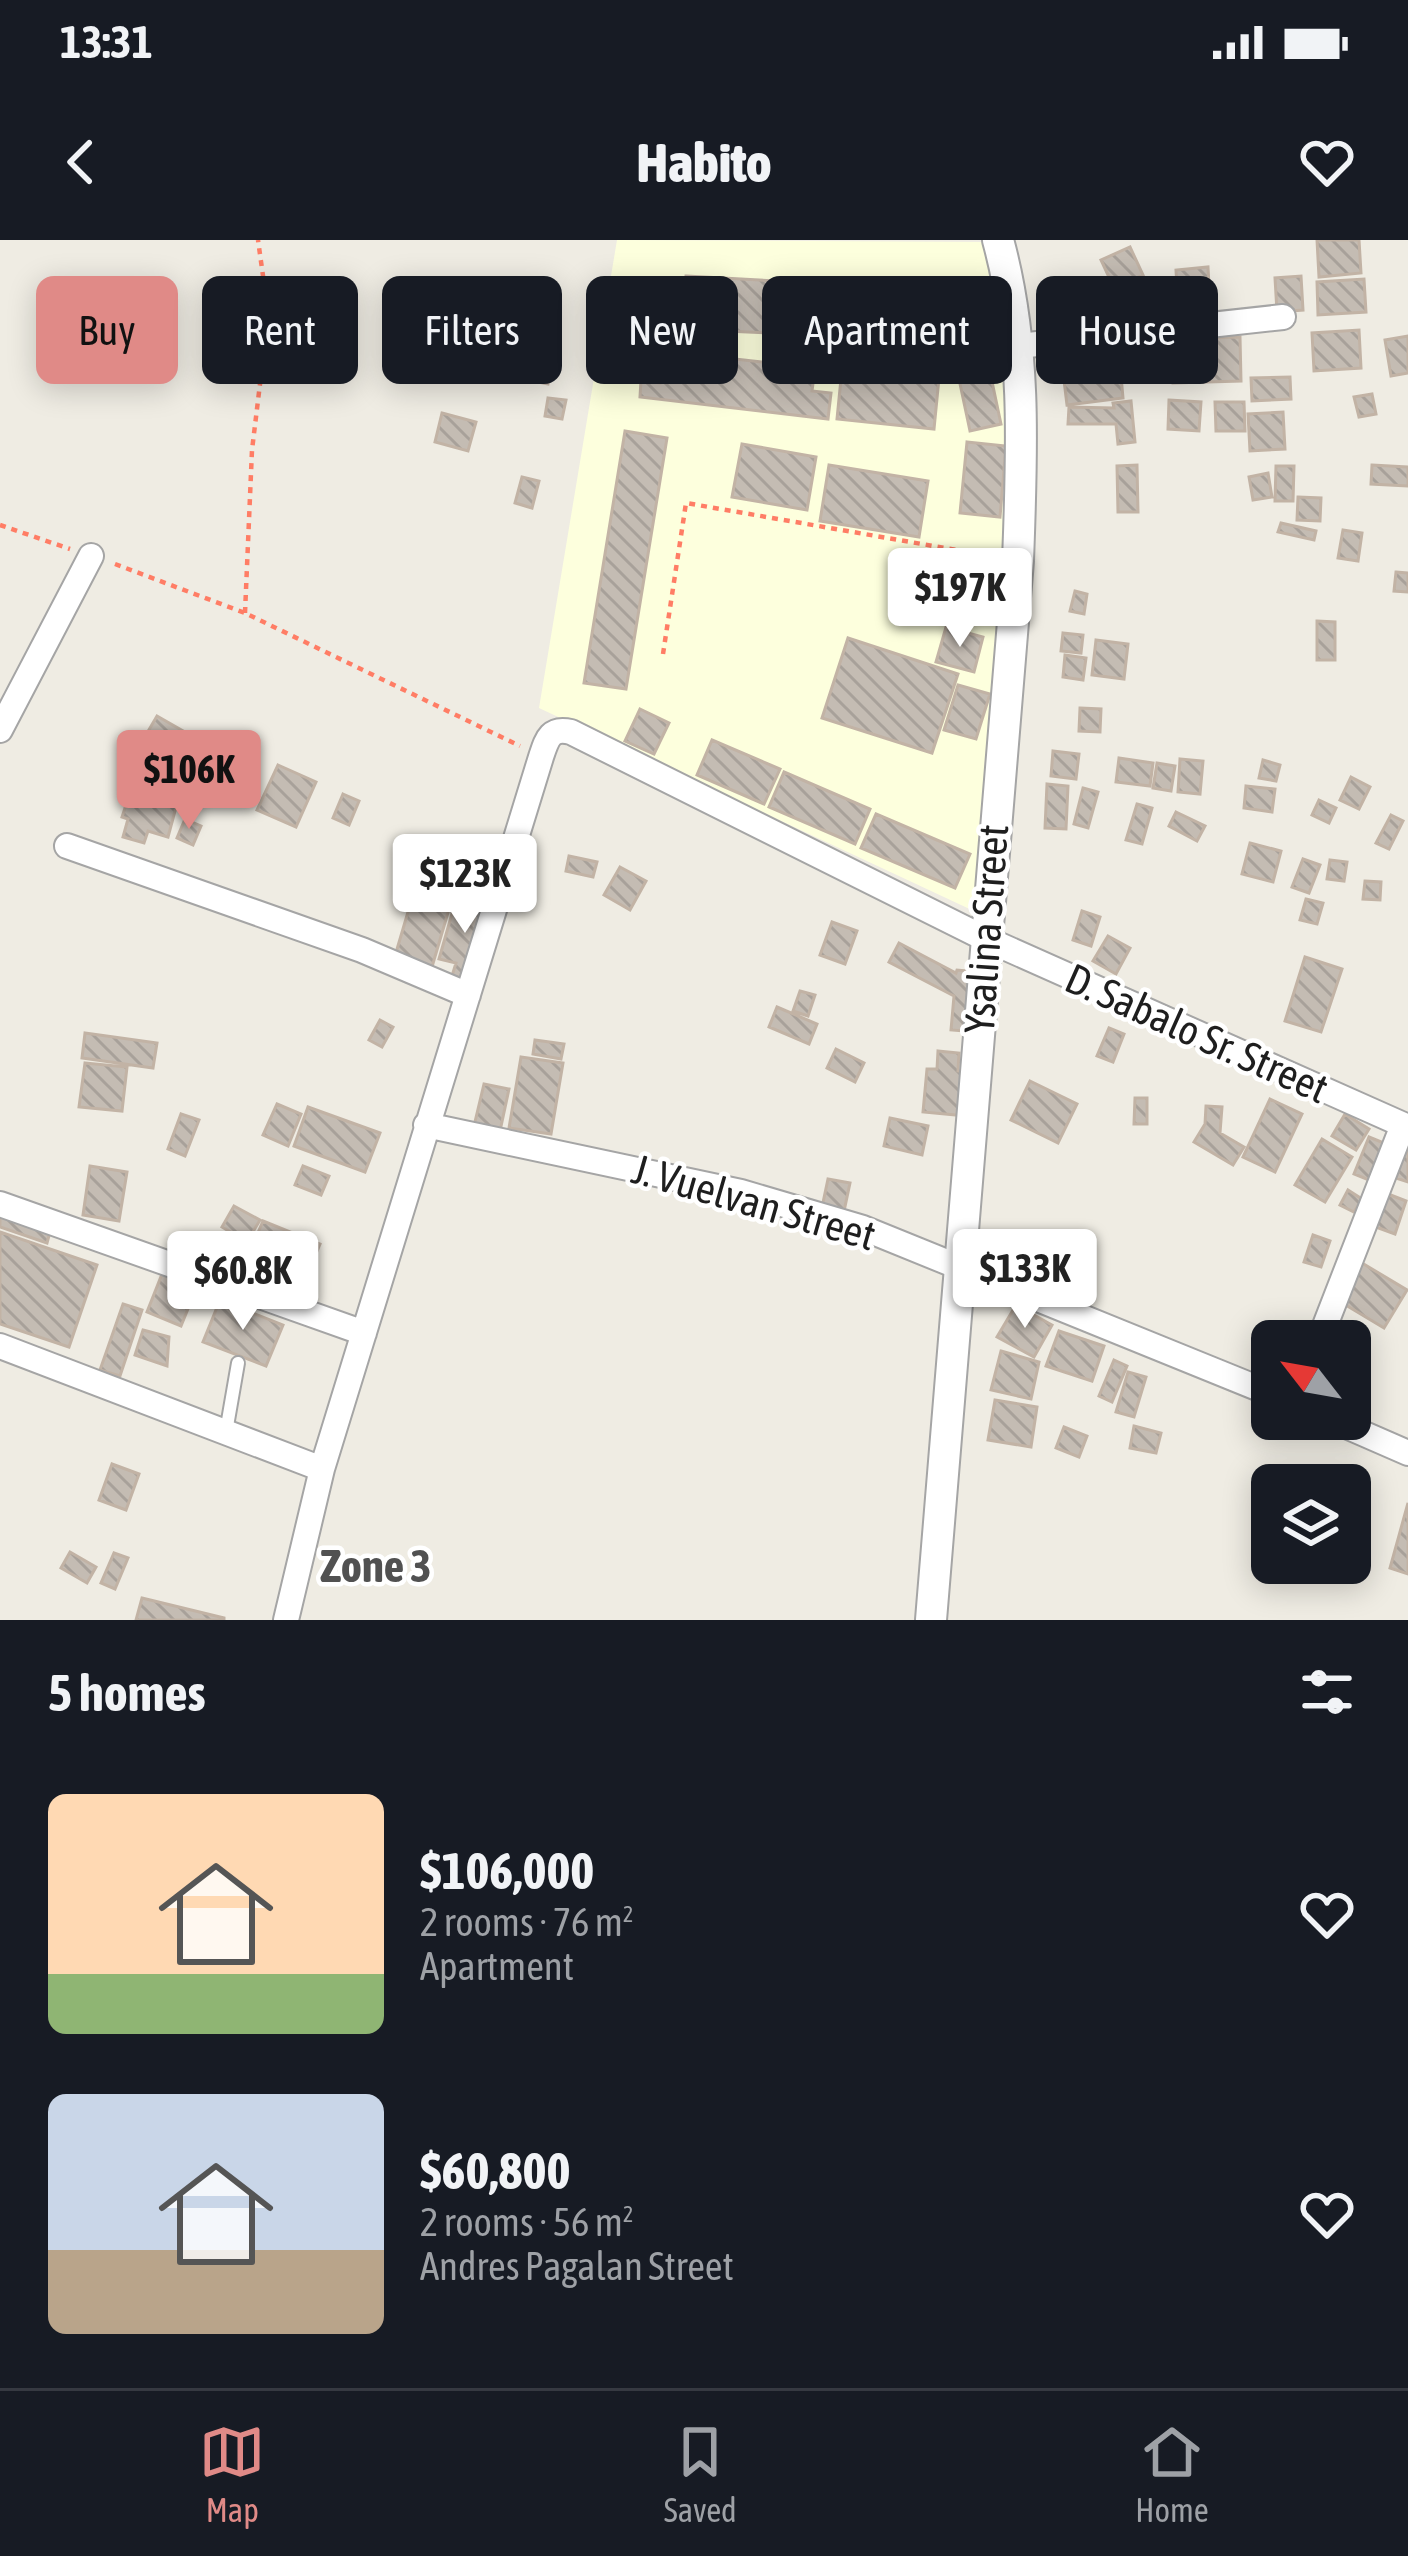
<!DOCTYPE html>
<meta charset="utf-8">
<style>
body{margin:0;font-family:"Asap Condensed",sans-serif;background:#242831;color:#f1f3f6;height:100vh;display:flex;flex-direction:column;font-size:45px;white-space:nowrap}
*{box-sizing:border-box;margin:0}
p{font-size:39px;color:#9ea1a6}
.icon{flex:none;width:66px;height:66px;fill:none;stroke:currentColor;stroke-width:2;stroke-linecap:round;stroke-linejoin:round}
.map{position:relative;height:1380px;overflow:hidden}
.sheet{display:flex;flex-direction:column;background:#171b24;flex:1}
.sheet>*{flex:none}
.guide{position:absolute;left:36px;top:36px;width:1338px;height:108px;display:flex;gap:24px}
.needle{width:78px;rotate:301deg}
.buttons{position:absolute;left:1251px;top:1080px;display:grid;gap:24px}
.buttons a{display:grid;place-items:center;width:120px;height:120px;border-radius:18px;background:#171b24;box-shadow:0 6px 30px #0003;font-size:60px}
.price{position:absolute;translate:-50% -102px;padding:0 27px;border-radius:12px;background:#fff;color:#222;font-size:39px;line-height:78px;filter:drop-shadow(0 3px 6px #0008)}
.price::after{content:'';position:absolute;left:50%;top:72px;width:36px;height:27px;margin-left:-18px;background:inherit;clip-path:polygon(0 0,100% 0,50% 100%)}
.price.current{background:#e08a87;color:#111}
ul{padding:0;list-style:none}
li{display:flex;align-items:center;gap:36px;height:300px;padding:0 48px}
li span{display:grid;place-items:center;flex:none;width:336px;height:240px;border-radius:18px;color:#555}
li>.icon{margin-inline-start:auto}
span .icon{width:144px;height:144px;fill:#fffc;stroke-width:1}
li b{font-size:51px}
h2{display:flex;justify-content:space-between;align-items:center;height:144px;padding:0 48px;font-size:51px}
.pill{padding:0 42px;border-radius:18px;background:#171b24;box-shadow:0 6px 30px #0003;font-size:42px;line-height:108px}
.pill.current{background:#e08a87;color:#111}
.status{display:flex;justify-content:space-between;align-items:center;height:84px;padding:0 60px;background:#171b24;direction:ltr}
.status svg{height:33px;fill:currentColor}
header{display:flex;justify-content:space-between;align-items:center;height:156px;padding:0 48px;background:#171b24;font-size:54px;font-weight:800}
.dock{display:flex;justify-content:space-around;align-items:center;height:168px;border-top:3px solid #363941;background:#171b24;font-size:33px;color:#9ea1a6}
.dock a{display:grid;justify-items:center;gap:6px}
.dock .current{color:#e08a87}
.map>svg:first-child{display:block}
.education{fill:#fdffdd}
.building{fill:url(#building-back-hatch);stroke:#c2b3a5;stroke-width:3}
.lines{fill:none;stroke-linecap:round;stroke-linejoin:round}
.service-casing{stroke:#a5a5a5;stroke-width:16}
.minor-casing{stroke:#a5a5a5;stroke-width:28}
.tertiary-casing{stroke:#a5a5a5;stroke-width:34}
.path{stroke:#ff7d65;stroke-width:4.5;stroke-dasharray:6 6;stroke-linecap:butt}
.service{stroke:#fff;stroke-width:12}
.minor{stroke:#fff;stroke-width:24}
.tertiary{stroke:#fff;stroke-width:30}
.labels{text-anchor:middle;stroke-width:9;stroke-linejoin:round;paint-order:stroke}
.street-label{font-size:42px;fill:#1e1e1e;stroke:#fff}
.neighbourhood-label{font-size:45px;font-weight:bold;fill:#515151;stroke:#fff}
</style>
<div class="status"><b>13:31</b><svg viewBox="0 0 49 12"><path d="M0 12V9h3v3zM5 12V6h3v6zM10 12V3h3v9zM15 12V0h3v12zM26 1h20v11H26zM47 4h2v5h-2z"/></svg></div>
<header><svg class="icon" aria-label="back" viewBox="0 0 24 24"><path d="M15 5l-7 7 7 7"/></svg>Habito<svg class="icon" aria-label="heart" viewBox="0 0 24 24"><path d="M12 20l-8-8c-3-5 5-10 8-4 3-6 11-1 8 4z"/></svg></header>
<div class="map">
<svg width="1408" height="1380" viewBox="0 0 1408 1380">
<defs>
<pattern id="building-back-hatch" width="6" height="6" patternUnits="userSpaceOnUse" patternTransform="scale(3)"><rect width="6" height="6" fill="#c4bcb3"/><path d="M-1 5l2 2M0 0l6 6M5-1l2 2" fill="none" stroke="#a8a19a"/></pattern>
</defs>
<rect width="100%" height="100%" fill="#efece3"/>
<path class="education" d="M617 0 988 2 1016 179 976 672 539 468Z"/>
<path class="building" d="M1317 0H1359L1361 33 1319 37Z
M1130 7 1143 35 1114 48 1101 20Z
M1208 27 1211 82 1179 84 1176 30Z
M686 36 794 42 791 94 683 89Z
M1301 36 1303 70 1277 72 1275 38Z
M1364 39 1366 72 1318 75 1317 42Z
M1097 40 1102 69 1093 70 1088 42Z
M804 42 947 52 944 102 800 92Z
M1123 60 1125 87 1103 88 1101 62Z
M1359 90 1361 128 1314 131 1312 93Z
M1408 96V133L1391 136 1385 100Z
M1240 97 1241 141 1173 143 1172 99Z
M983 99 1001 184 970 191 952 106Z
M1127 101V122L1063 123 1062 102Z
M664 111 815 128 812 151 831 153 828 179 640 157 641 140 660 143Z
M538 117 553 120 548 144 533 141Z
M1120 125 1123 158 1067 165 1063 132Z
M842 129 939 138 934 189 837 179Z
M1290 137 1291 159 1252 161 1251 138Z
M1372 154 1376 174 1359 177 1354 157Z
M548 158 566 160 562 179 545 176Z
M1169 160 1201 162 1199 191 1168 189Z
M1131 161 1135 202 1118 204 1116 184H1068L1069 167 1114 168 1113 163Z
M1215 162H1244L1245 191H1216Z
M1283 172 1285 209 1250 211 1248 174Z
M442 173 476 182 468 211 435 202Z
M625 191 667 198 626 449 584 443Z
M967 202 1006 206 1000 277 960 273Z
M742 204 816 217 807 270 732 257Z
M829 225 928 241 919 297 820 281Z
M1137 225 1138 272H1118L1117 226Z
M1372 225 1408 227V246L1371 244Z
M1276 226H1294L1293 261H1275Z
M1268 233 1272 257 1253 260 1249 237Z
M522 237 539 241 532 268 515 263Z
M1298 257 1321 258 1320 281 1297 280Z
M1281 283 1316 291 1314 300 1278 292Z
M1343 290 1362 293 1358 321 1338 318Z
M967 328 999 331 994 374 962 371Z
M1396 332 1408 333V352L1394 351Z
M1075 351 1087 354 1084 374 1070 371Z
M1317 381 1335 382V420H1317Z
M946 387 983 397 974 432 936 422Z
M1063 393 1083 395 1081 413 1061 411Z
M848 398 958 434 932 513 822 478Z
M1096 400 1128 404 1124 439 1092 435Z
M1065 415 1086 418 1083 440 1063 437Z
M958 445 990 454 976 499 944 490Z
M1080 468 1101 469 1100 492 1079 491Z
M640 469 669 483 654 514 625 501Z
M157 476 192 496 159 554 138 541 144 532 129 524Z
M712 500 780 529 764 564 697 535Z
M1053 511 1079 514 1076 539 1051 536Z
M1119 518 1153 523 1150 546 1116 542Z
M1180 519 1203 521 1200 554 1178 552Z
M1263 520 1280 525 1276 541 1259 538Z
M1157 523 1175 526 1171 551 1153 548Z
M278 525 316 542 296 587 257 570Z
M784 532 870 569 855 604 769 567Z
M1351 537 1370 547 1359 569 1340 560Z
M1047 544 1068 546 1066 589 1045 588Z
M1246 546 1275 549 1272 572 1244 568Z
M1083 548 1098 552 1088 588 1074 584Z
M136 551 178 560 168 597 148 591 144 603 123 597 128 579 122 577 126 565 132 566Z
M343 554 359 561 349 585 333 578Z
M1319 560 1336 568 1329 583 1312 575Z
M1137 564 1152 568 1142 604 1126 600Z
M1176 572 1205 586 1197 601 1169 586Z
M876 574 970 614 955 648 861 608Z
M1391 575 1403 581 1389 609 1376 603Z
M185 579 201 586 193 605 177 598Z
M1250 603 1281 611 1273 642 1242 634Z
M569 616 597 622 593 637 566 631Z
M1303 619 1320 625 1309 653 1292 647Z
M1330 620 1347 622 1344 641 1327 639Z
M620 627 646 641 630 670 604 655Z
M1365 641 1381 642 1380 660 1363 659Z
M415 648 452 659 432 727 395 716Z
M457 656 491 666 470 741 452 736 456 723 439 719Z
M1306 659 1323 663 1317 684 1300 680Z
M1082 671 1100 677 1091 706 1073 700Z
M832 682 857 691 845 724 820 715Z
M1108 696 1130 708 1116 734 1093 721Z
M899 703 956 733 957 730 981 732 976 792 951 790 954 756 889 722Z
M1305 717 1342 729 1321 792 1285 781Z
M800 751 815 755 808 776 793 771Z
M777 767 817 784 809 804 769 787Z
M380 780 393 787 382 807 369 800Z
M1109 788 1124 794 1113 822 1097 816Z
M85 793 157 803 153 828 82 818Z
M535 800 564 804 561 819 533 814Z
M836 809 864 823 855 842 827 828Z
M938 811 959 813 958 831 970 832 967 876 923 872 927 829H937Z
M521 817 563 823 551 894 509 888Z
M85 823 127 827 122 871 79 867Z
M1030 841 1077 864 1058 903 1011 880Z
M484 844 509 849 500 891 474 886Z
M1135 858H1147V884H1134Z
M1270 859 1302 874 1275 932 1243 917Z
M277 864 301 874 288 906 263 895Z
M1206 866 1222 867 1220 893 1244 907 1233 925 1194 902 1205 884Z
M308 867 380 893 365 932 294 906Z
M181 874 199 880 185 916 168 909Z
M1345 874 1369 889 1356 910 1332 896Z
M890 878 928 886 922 915 884 906Z
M1369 897 1384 903 1369 940 1354 934Z
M1322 899 1352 917 1325 962 1295 945Z
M1407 908 1408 909V942L1396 938Z
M90 926 127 932 119 981 83 975Z
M303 926 329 936 321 955 295 945Z
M828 939 850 943 843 976 821 972Z
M1348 950 1362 959 1354 972 1340 965Z
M1388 954 1406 961 1395 994 1376 987Z
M234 966 260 980 247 1002 222 987Z
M0 975 50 992 47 1003 0 987Z
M263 981 320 1004 312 1023 299 1018 289 1041 245 1023Z
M0 992 97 1025 69 1107 0 1084Z
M1313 995 1330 1001 1321 1027 1304 1022Z
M1362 1023 1407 1050 1384 1088 1339 1061Z
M162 1034 196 1049 181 1086 147 1072Z
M220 1060 283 1085 266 1126 203 1102Z
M123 1064 142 1070 120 1136 100 1130Z
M1016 1065 1052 1085 1034 1117 997 1097Z
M1284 1084 1299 1092 1294 1101H1274Z
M143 1090 169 1097 167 1126 135 1115Z
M1059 1091 1104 1106 1092 1141 1046 1126Z
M1338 1093 1364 1109 1350 1132V1101H1333Z
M1001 1111 1039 1122 1031 1159 991 1150Z
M1114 1120 1127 1126 1112 1162 1099 1156Z
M1128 1132 1146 1137 1134 1177 1116 1172Z
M995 1160 1037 1167 1031 1207 988 1200Z
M1134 1186 1161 1193 1156 1213 1130 1208Z
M1064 1187 1087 1196 1079 1217 1056 1208Z
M112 1224 139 1234 126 1270 99 1260Z
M1408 1263V1334L1390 1328Z
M70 1312 96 1327 87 1343 61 1328Z
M114 1313 128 1318 115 1349 101 1343Z
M142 1358 224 1378V1380H136Z"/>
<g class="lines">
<g class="service-casing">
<path id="service" d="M226 1192 238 1123"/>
</g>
<g class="minor-casing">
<path id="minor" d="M1019 106 1283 77
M0 490 91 316
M67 606 362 710 468 755
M426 885 741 952 863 988 1272 1154
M0 964 364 1093
M1319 1101 1403 885
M0 1106 322 1229
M1330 1179 1408 1213
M286 1380 322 1229 541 517C547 499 550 487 571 492L986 699 1408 887"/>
</g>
<g class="tertiary-casing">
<path id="tertiary" d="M931 1380 1018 321C1022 212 1027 106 998 0"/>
</g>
<path class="path" d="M0 285 70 309
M115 324 245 373 520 506
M245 373 252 210 264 111V43L258 0
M663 414 686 263 991 316"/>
<use href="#service" class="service"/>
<use href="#minor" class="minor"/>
<use href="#tertiary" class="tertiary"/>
</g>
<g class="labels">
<g class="street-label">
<text transform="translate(986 689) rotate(-86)" y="15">Ysalina Street</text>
<text transform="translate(1197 793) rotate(24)" y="15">D. Sabalo Sr. Street</text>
<text transform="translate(754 962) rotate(16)" y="15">J. Vuelvan Street</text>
</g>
<g class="neighbourhood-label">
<text x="376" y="1342">Zone 3</text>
</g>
</g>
</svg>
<div class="buttons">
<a><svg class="needle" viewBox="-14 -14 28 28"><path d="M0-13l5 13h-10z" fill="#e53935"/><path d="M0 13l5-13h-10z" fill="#9ea1a6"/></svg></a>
<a><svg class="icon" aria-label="layers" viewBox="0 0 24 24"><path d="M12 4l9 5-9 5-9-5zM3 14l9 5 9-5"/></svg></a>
</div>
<b class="price" style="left:960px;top:410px">$197K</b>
<b class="price current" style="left:189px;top:592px">$106K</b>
<b class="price" style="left:465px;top:696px">$123K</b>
<b class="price" style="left:1025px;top:1091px">$133K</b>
<b class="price" style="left:243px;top:1093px">$60.8K</b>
<div class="guide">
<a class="pill current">Buy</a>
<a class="pill">Rent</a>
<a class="pill">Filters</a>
<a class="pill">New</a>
<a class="pill">Apartment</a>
<a class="pill">House</a>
</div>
</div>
<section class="sheet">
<h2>5 homes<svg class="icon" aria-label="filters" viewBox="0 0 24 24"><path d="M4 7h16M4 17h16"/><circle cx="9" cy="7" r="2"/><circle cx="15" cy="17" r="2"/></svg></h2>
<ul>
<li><span style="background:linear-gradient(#ffd9b3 75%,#8fb573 0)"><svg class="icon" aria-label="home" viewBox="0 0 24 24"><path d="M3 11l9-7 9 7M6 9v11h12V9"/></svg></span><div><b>$106,000</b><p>2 rooms · 76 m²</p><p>Apartment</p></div><svg class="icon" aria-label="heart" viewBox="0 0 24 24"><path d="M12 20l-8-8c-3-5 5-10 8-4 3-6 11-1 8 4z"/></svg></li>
<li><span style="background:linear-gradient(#c9d6e8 65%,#b9a48a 0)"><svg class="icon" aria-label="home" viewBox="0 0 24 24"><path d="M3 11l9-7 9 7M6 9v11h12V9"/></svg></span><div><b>$60,800</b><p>2 rooms · 56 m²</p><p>Andres Pagalan Street</p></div><svg class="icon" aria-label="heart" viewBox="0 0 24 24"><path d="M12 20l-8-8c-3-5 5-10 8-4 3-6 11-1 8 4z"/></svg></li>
</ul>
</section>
<nav class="dock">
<a class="current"><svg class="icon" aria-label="map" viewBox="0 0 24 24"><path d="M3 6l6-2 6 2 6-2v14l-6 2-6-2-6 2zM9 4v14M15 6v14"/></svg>Map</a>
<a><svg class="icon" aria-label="saved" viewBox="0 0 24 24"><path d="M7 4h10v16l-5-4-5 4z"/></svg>Saved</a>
<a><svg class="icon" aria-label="home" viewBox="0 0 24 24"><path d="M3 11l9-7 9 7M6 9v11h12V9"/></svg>Home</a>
</nav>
